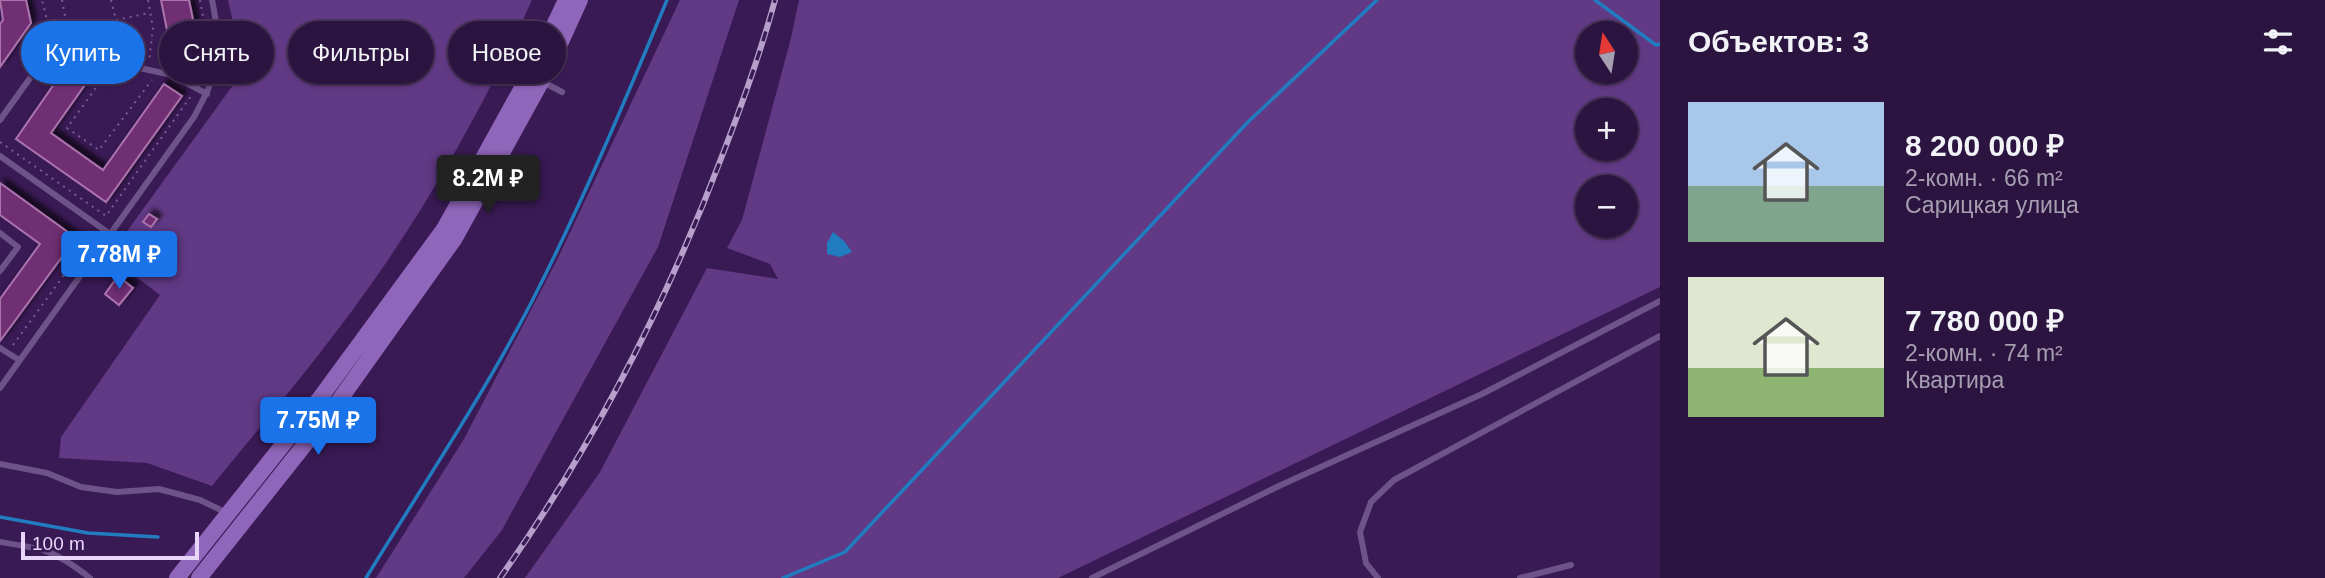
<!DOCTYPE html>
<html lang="ru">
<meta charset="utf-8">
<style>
body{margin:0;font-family:Arial,sans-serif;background:#341d47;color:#f1f3f6;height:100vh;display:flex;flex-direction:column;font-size:26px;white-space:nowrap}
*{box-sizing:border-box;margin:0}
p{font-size:23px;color:#a69eb1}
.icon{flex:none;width:38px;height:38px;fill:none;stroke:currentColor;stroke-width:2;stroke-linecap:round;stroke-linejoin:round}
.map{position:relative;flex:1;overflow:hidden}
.drawer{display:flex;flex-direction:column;background:#2c1440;width:665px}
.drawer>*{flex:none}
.banner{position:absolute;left:21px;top:21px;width:665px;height:63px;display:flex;gap:14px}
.needle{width:46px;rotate:348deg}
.controls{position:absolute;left:1575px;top:21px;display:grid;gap:14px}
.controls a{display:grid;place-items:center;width:63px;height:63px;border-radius:50%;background:#2c1440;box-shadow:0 2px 5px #0004,0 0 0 2px #483359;font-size:35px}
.scale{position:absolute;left:21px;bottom:18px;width:178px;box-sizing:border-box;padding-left:7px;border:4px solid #e7d6fa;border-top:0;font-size:19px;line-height:24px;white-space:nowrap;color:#e7d6fa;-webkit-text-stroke:5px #3a1a55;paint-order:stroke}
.price{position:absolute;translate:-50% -60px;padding:0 16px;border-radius:7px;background:#1a73e8;color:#fff;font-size:23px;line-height:46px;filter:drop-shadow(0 2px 4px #0008)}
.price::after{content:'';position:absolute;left:50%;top:42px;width:21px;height:16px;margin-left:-10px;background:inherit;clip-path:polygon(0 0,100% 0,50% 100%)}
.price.on{background:#222;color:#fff}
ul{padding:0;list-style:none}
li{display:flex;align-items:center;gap:21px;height:175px;padding:0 28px}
li span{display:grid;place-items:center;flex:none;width:196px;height:140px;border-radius:0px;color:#555}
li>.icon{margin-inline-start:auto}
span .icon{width:84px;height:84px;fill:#fffc;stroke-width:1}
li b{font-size:30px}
h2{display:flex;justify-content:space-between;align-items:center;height:84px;padding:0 28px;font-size:30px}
.pill{padding:0 24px;border-radius:32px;background:#2c1440;box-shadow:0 2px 5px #0004,0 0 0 2px #483359;font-size:24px;line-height:63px}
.pill.on{background:#1a73e8;color:#fff}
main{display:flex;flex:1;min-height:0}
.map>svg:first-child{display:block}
.green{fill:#613985;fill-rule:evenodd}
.water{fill:#217dc0}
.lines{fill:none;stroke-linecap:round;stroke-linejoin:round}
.stream{stroke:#217dc0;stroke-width:3.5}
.building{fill:#702d73;stroke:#ab74ac;stroke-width:2;filter:url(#shadow)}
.path{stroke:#785d90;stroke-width:2;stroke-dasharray:2 5;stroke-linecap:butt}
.lane{stroke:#6d5387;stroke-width:6}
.secondary{stroke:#9066ba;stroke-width:16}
.rail-casing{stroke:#b6a0cb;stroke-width:6}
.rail{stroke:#3a1a55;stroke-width:3.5;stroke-dasharray:10;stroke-linecap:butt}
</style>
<main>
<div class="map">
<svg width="1660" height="578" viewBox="0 0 1660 578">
<defs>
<filter id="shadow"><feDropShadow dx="5" dy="-5" stdDeviation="2" flood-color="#0009"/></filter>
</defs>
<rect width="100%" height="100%" fill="#3a1a55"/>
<path class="green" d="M228 0H532C489 96 439 186 379 273 328 347 269 416 212 486L147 463 59 458 61 437 160 295 109 256 244 70Z
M680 0H739L658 247 502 530 464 578H376L464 439 557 260Z
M799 0H1660V287L1058 578H525L600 472 707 268 778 279 770 264 727 248 742 220 791 38ZM1587 33H1626V72H1587ZM1587 110H1626V149H1587ZM1587 187H1626V226H1587Z"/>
<path class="water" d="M833 232 844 241 852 252 840 257 827 254V243Z"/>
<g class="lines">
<path class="stream" d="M1595 0 1656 45 1660 44
M0 517 88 533 158 537
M366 578C421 488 481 399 530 305 581 206 624 103 667 0
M783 578 845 552 1247 123 1377 0"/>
</g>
<path class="building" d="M0 0H26L31 23 0 67V24L3 20Z
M161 0H189L196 34 169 40Z
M66 67 87 82 51 133 103 170 164 84 182 96 106 202 16 139Z
M0 183 76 238 0 341V299L40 244 0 215Z
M149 214 157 219 151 227 143 222Z
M118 276 133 288 119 305 105 294Z"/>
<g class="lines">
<path class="path" d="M62 0 65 16
M111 0 116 20
M148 0 153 28 149 61
M200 0 206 33 205 51
M116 20 149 13
M41 48 39 47 49 28 42 0
M108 71 67 128 99 150 152 80
M0 142 106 216 191 96
M13 345 94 234"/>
<path class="lane" d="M65 52 73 23 125 33 129 65
M197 59 218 62
M196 68 216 71
M543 82 562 92
M0 120 48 53 65 52 172 75 207 94
M0 156 110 234
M0 233 18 247 0 271
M0 348 19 360
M0 388 194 117C221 67 223 55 212 0
M0 464 47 473 81 487 117 492 159 489 200 500 227 513
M0 542C45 549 54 550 90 578
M1092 578 1281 485 1482 394 1660 301
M1378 578 1366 563 1360 532 1371 502 1394 480 1660 336
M1520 578 1571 565"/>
<path class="secondary" d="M177 578 320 398 444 229 538 59 566 0
M199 578 333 409 455 238 550 66 580 0"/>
<g class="rail-casing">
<path id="rail" d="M500 578C593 446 667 302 724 151 743 102 761 51 775 0"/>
</g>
<use href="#rail" class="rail"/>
</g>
</svg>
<div class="controls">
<a><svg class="needle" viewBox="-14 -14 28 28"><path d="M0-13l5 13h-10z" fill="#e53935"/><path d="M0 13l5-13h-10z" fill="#a69eb1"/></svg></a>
<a>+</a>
<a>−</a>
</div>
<div class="scale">100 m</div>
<b class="price on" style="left:488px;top:215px">8.2M ₽</b>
<b class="price" style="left:119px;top:291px">7.78M ₽</b>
<b class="price" style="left:318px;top:457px">7.75M ₽</b>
<div class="banner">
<a class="pill on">Купить</a>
<a class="pill">Снять</a>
<a class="pill">Фильтры</a>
<a class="pill">Новое</a>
</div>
</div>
<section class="drawer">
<h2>Объектов: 3<svg class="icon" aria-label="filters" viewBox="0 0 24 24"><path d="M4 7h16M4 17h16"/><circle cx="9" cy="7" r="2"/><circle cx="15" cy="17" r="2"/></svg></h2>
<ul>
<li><span style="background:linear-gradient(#a9c7e8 60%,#7fa58c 0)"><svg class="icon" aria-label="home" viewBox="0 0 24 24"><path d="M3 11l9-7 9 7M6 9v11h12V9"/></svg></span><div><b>8 200 000 ₽</b><p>2-комн. · 66 m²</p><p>Сарицкая улица</p></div></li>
<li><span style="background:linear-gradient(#dfe7d0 65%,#8fb573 0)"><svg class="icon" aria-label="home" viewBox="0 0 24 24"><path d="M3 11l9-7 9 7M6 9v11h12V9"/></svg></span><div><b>7 780 000 ₽</b><p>2-комн. · 74 m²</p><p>Квартира</p></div></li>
</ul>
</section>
</main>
